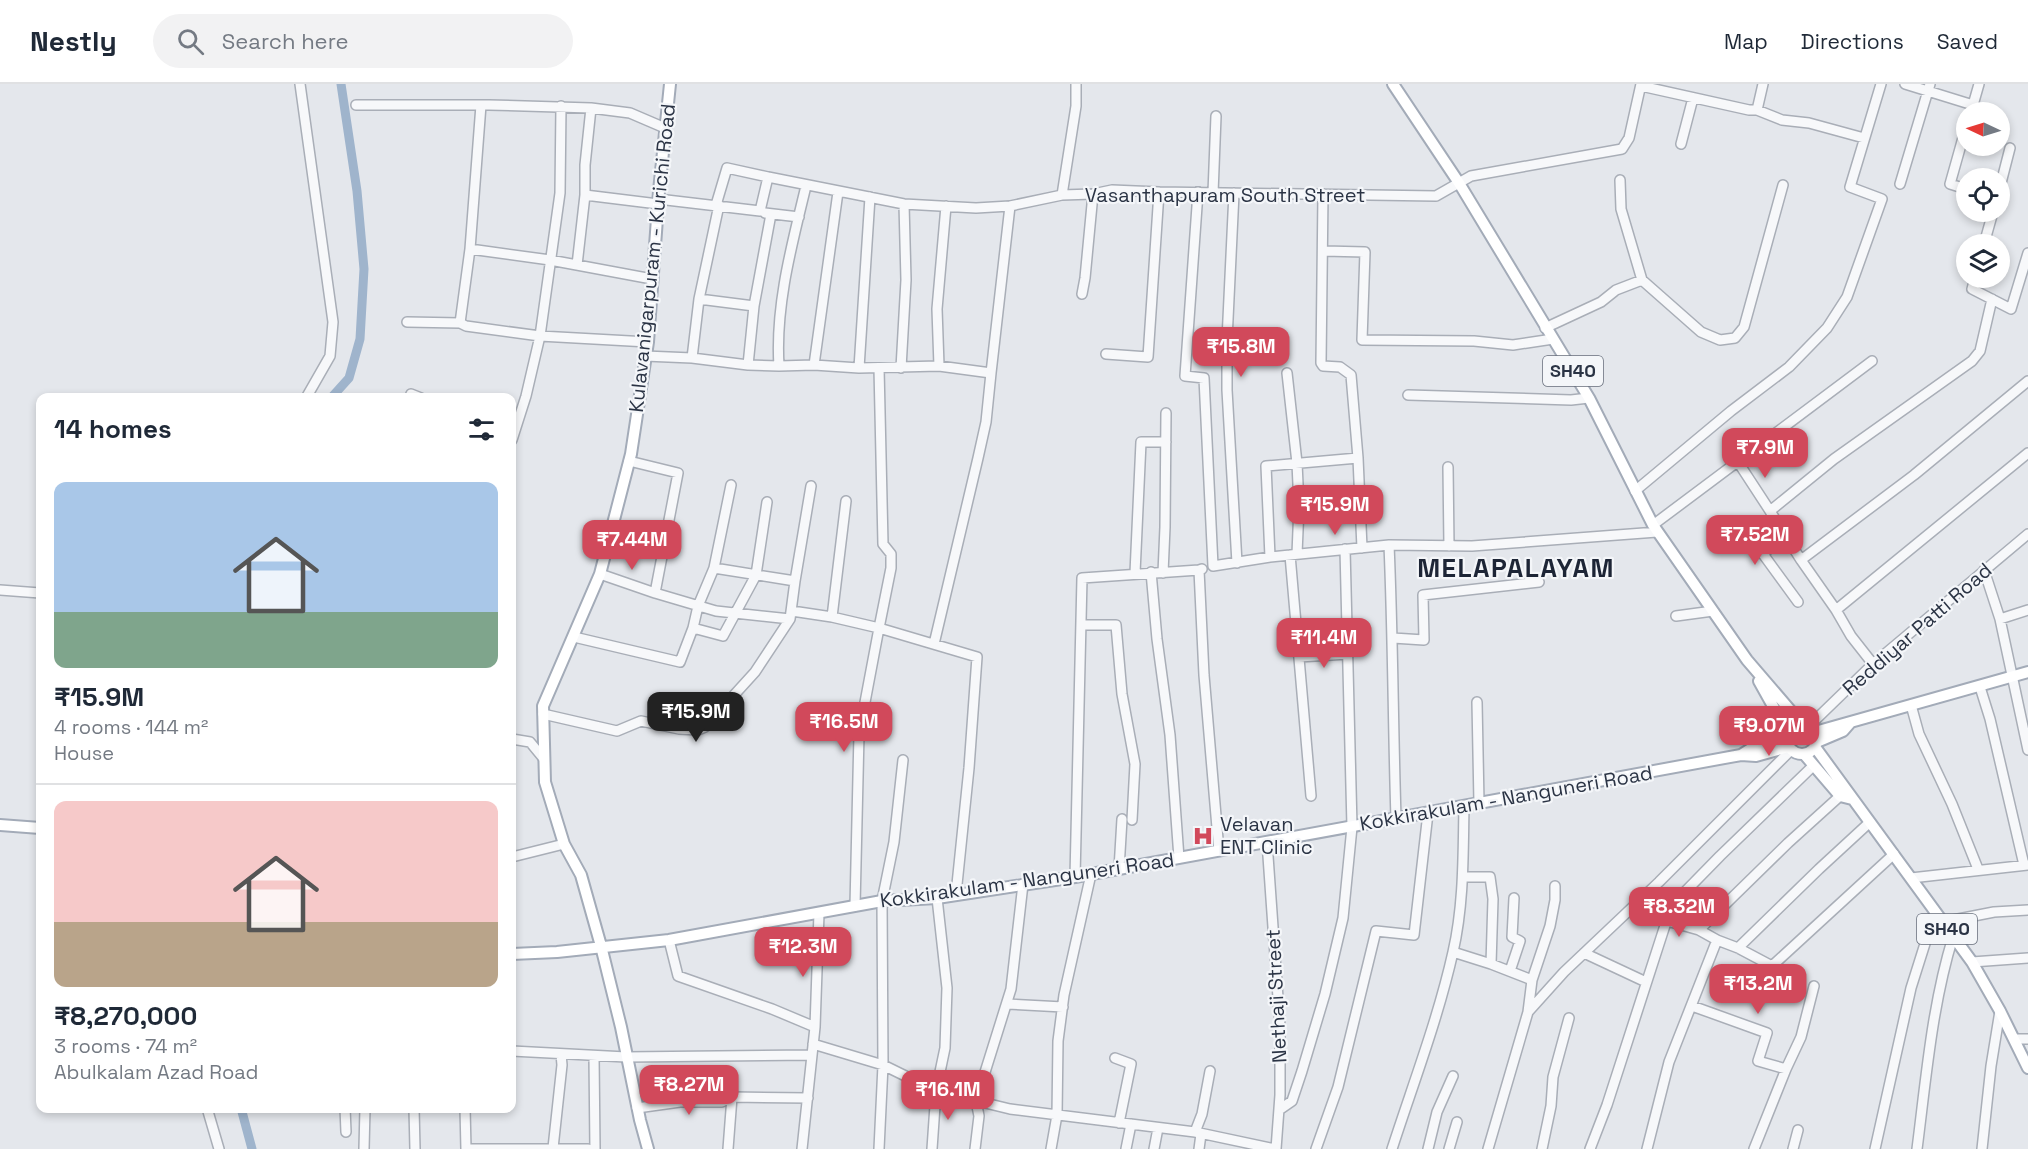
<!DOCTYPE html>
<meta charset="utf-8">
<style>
body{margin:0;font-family:"Space Grotesk",sans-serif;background:#f2f2f3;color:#1f2937;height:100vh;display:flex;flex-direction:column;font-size:22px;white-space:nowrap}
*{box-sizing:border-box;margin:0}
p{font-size:20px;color:#747a83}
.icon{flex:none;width:33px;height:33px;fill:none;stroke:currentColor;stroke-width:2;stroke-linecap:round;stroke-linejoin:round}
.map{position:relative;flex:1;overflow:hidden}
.details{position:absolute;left:36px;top:309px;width:480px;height:720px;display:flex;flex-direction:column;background:#fff;border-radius:12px;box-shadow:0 3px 9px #0003}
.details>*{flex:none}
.needle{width:39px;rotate:274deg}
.fabs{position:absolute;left:1956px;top:18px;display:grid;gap:12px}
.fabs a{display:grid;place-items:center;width:54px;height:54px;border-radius:50%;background:#fff;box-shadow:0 3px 9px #0003;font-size:30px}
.price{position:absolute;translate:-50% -51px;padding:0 14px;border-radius:12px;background:#d1495b;color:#fff;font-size:20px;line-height:39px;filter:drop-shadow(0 2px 3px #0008)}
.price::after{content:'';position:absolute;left:50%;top:36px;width:18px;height:14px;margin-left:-9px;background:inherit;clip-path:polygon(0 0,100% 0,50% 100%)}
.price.selected{background:#222;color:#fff}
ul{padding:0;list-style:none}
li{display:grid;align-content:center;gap:12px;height:318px;padding:0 18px}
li+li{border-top:2px solid #e0e1e3}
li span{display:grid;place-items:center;height:186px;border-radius:12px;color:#555}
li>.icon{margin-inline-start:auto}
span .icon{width:108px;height:108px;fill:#fffc;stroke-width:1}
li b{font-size:26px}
h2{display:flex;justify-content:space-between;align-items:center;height:72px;padding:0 18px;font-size:26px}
header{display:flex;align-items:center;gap:36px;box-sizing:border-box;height:84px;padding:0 30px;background:#fff;border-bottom:2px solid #e0e1e3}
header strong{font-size:28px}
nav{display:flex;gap:33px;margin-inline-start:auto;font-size:21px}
.search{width:420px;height:54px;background:#f2f2f3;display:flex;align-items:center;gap:15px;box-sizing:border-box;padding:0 21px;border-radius:33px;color:#747a83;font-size:22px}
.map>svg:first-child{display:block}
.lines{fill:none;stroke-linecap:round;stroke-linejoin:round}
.canal{stroke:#9fb4cc;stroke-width:9}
.minor-casing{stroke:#a9aeb7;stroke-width:12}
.major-casing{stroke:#a3abb8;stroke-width:14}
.minor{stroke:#f7f8fa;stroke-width:9}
.major{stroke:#fff;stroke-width:10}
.labels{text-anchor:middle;stroke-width:4.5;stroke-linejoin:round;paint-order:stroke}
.shield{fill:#f4f6f9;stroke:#676e7b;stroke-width:1.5}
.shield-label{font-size:18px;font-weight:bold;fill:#2b3445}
.street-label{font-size:20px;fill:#2b3445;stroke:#f4f6f9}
.poi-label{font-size:20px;fill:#2b3445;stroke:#f4f6f9;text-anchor:start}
.district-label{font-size:26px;font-weight:bold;letter-spacing:1.5px;fill:#1d2536;stroke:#f4f6f9}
</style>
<header>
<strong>Nestly</strong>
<div class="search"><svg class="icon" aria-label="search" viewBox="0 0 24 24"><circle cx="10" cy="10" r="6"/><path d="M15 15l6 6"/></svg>Search here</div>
<nav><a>Map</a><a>Directions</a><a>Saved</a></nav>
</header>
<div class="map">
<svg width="2028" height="1065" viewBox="0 0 2028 1065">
<rect width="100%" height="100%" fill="#e4e7ec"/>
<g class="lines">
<path class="canal" d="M331 314 349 294 360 255 364 185 357 107 341 0
M241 1024 252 1065"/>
<g class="minor-casing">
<path id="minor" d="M300 0 333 238 330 272 306 314
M1905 0 1973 21
M1641 2 1749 26H1757L1782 36 1809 39 1864 54
M356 21H489L591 24 630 29 665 44
M481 21 470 165 550 176 652 195
M561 22 560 109 540 252 648 258
M591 24 585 81V111L658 120
M1757 26 1763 0
M1971 28 1979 0
M1966 43 1950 100 1966 105
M1681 60 1693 14
M1620 96 1621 125 1642 196
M1900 100 1930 0
M2000 103 2010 64
M1198 108 1185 292 1204 294 1213 482 1270 473 1389 461 1472 462 1657 448
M1213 109 1216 32
M1234 109 1227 256V306L1237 479
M1323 110 1321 279 1323 282 1340 283 1351 291 1358 374
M1062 111 1076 22V0
M658 115 760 127 768 93 904 120 976 124 1010 122 1062 111 1093 110 1112 106 1159 108 1436 112 1471 92 1622 65 1629 54 1641 0
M716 121 727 84 768 93
M765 129 799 133
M1984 160 1993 128
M1324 167 1365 168 1362 256 1474 257 1513 261 1553 255
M577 181 585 111
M1975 194 1972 205 2011 225 2028 169
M1082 210 1085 194 1093 110
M699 215 754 222 771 130
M407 238 460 239 470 165
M460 239 466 242 540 252 526 312 512 356
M1545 244 1601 218 1616 206 1642 196 1701 248 1720 256 1735 254 1744 243 1783 101
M1106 270 1148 273 1159 108
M645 272 692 274 699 215 719 121
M692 274 748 281 779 282 814 281 859 284 939 282 991 289 1010 122
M748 281 754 222
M814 281 838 108
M779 282C775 222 792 160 806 102
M939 282 937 225 946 122
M859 284 870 113
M879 284 883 460 891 470V484L879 544 977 573 969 684 956 810
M901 284 906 196 904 120
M1287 289 1297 379 1299 422 1297 470
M411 310 421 314
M1408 311 1571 316 1589 314
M629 377 678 389 655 509 716 527 790 535 795 497 714 484 731 401
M1738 378 1770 427
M1448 383 1449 462
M1635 407 1731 327 1789 283 1827 244 1847 213 1882 115 1850 103 1881 0
M1653 441 1872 277
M1785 451 1763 470 1798 518
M1389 461C1393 552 1393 643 1396 734
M1290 471 1311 712
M1270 473 1266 382 1358 374 1362 464
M1801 476 1914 391 2028 297
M1202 485 1199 486 1204 591 1219 767
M1984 486 2000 535 2028 666
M1151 488 1157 555 1170 651 1179 774
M1135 489 1141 358H1166
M1163 489 1165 443 1166 329
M600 490 655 509
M795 497 811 402
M0 506 40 509
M1836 526 2028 369
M792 527 832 533 846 417
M1676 532 1713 527
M832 533 879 544 859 650 855 822
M2000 535 2028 526
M1081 541H1116L1122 610 1135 680 1132 736
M693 544 698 522 714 484
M574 553 680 578 693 544 723 552 756 491 767 418
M1393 554 1424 556 1423 511 1539 498
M934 560 978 374 986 338 991 289
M1299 573 1348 570
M1873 580 1851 552 1836 526 1801 476 1770 427 1834 375 1972 277 1980 267 1992 215
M1980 603 1990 635 2024 781
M1477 618 1479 719
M1911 621 1919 650 1952 720 1978 785
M543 630 617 647 641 637 679 645 698 646 705 643 755 588 790 535
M1809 642 1873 580 2028 450
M512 655 530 658 544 675
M1267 758 1280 942V1011L1276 1065
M512 773 564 760
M1119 785 1122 735
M1075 793 1082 494 1199 486
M1463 793H1490L1493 815 1491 880
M1911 794 2028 781
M1667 837 1699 846
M1943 838 1994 828 2028 826
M669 856 678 892 772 925 815 943
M1717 856 1738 864 1772 882 1894 770
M1738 864 1819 785 1870 738
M1453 868 1491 880 1532 896
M1584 869 1646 898
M1972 878 2028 874
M1510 887 1520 857 1512 853 1514 814
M1007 920 1063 923
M1692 922 1767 949 1758 977 1786 985
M1528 928 1564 888 1659 798 1791 666
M2015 955H2028
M813 960 883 981 936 1007 1010 1025 1195 1048 1275 1065
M512 967 626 973 812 971
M594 972 595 1065
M1115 974 1131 980 1119 1039
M207 1024 219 1065
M345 1024 346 1048
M414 1024 415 1065
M465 1024 466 1065H588
M637 1024 680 1018H722L732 1013
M1279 1026 1292 1017 1302 987 1325 910 1343 834 1352 743 1345 465
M1195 1048 1202 1030 1210 987
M364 1065 365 1024
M557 1065 553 1064 562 981 561 970
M728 1065 732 1013 808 1014
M802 1065 815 943 819 829
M879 1065 883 981 882 817 894 758 903 676
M932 1065 936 1007 945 964 947 904 937 814
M975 1065 979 1032 976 1017 1011 905 1023 800
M1051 1065 1057 1031 1058 957 1064 911 1091 790
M1126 1065 1131 1040
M1154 1065 1158 1044
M1199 1065 1201 1050
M1316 1065 1338 1003 1376 847 1414 851 1428 729
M1392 1065C1413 1000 1438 935 1453 868 1464 820 1463 771 1464 722
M1428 1065 1437 1028 1453 992
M1449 1065 1457 1038
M1488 1065 1528 928 1532 896 1550 842 1555 816V802
M1542 1065 1551 1022 1553 993 1569 934
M1590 1065 1607 1021 1669 829 1676 817 1720 772 1813 682
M1647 1065 1669 978 1717 856 1699 846 1788 759 1840 712
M1754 1065 1786 985 1801 953 1814 902
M1793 1065 1798 1046
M1875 1065 1911 904 1935 828
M1917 1065C1926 995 1932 921 1953 853
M1982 1065 1991 982 2000 927"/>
</g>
<g class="major-casing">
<path id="major" d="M1393 0 1459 99 1589 314 1653 441 1747 576 1802 640
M1759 597 1788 649
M1787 655a15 15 0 1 1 30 0a15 15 0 1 1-30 0Z
M1815 648 2028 588
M1817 658 1843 647 1850 639
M1815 663 1972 878 2000 927 2028 984
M1804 670 1840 712 1852 715
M1741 671 1752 664 1787 652
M0 741 40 744
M512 870 557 868 669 856 882 817 937 814 1075 793 1741 671 1756 672 1788 663
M648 1065 640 1036 621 943 601 862 581 791 564 760 545 698 543 622 600 490 631 370 648 258 659 107 670 0"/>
</g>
<use href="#minor" class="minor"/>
<use href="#major" class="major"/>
</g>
<defs>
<g id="hospital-bare" transform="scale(1.62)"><path d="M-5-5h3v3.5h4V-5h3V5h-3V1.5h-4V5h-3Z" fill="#d1495b" stroke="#f4f6f9" stroke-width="2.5" paint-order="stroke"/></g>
</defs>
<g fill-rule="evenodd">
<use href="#hospital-bare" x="1203" y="752"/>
</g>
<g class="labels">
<g class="shield">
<rect x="1543" y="272" width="60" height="30" rx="4.5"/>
<rect x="1917" y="830" width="60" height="30" rx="4.5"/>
</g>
<g class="shield-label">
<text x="1573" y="293">SH40</text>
<text x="1947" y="851">SH40</text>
</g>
<g class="street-label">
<text x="1225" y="118">Vasanthapuram South Street</text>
<text transform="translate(652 174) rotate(-84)" y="7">Kulavanigarpuram - Kurichi Road</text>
<text transform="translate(1917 545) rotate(-41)" y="7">Reddiyar Patti Road</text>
<text transform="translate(1506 714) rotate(-10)" y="7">Kokkirakulam - Nanguneri Road</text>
<text transform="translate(1027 796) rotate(-8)" y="7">Kokkirakulam - Nanguneri Road</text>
<text transform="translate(1276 912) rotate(-93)" y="7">Nethaji Street</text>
</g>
<g class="poi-label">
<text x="1220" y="747">Velavan<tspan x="1220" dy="23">ENT Clinic</tspan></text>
</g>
<g class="district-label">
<text x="1516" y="493">MELAPALAYAM</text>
</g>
</g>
</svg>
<div class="fabs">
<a><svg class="needle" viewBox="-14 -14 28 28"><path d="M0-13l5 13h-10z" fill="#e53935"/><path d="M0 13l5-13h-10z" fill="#747a83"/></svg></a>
<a><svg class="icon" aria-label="locate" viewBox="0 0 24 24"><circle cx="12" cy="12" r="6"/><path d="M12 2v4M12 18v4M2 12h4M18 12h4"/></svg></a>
<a><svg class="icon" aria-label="layers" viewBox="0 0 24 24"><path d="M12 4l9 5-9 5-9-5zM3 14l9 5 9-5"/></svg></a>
</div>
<b class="price" style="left:1241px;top:294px">₹15.8M</b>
<b class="price" style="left:1765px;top:395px">₹7.9M</b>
<b class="price" style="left:1335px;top:452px">₹15.9M</b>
<b class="price" style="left:1755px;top:482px">₹7.52M</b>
<b class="price" style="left:632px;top:487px">₹7.44M</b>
<b class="price" style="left:1324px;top:585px">₹11.4M</b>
<b class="price selected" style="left:696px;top:659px">₹15.9M</b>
<b class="price" style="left:844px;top:669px">₹16.5M</b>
<b class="price" style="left:1769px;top:673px">₹9.07M</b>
<b class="price" style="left:1679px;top:854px">₹8.32M</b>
<b class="price" style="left:803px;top:894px">₹12.3M</b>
<b class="price" style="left:1758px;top:931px">₹13.2M</b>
<b class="price" style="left:689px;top:1032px">₹8.27M</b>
<b class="price" style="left:948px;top:1037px">₹16.1M</b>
<section class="details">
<h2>14 homes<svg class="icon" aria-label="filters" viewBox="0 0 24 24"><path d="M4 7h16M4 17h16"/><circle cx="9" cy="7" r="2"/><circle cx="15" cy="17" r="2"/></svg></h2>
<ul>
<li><span style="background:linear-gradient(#a9c7e8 70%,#7fa58c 0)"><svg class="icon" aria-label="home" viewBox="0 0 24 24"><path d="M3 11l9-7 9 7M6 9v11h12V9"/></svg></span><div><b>₹15.9M</b><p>4 rooms · 144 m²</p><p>House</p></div></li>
<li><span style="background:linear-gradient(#f6c9c9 65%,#b9a48a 0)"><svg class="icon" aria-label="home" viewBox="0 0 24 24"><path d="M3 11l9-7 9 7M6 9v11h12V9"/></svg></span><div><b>₹8,270,000</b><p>3 rooms · 74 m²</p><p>Abulkalam Azad Road</p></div></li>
</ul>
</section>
</div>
